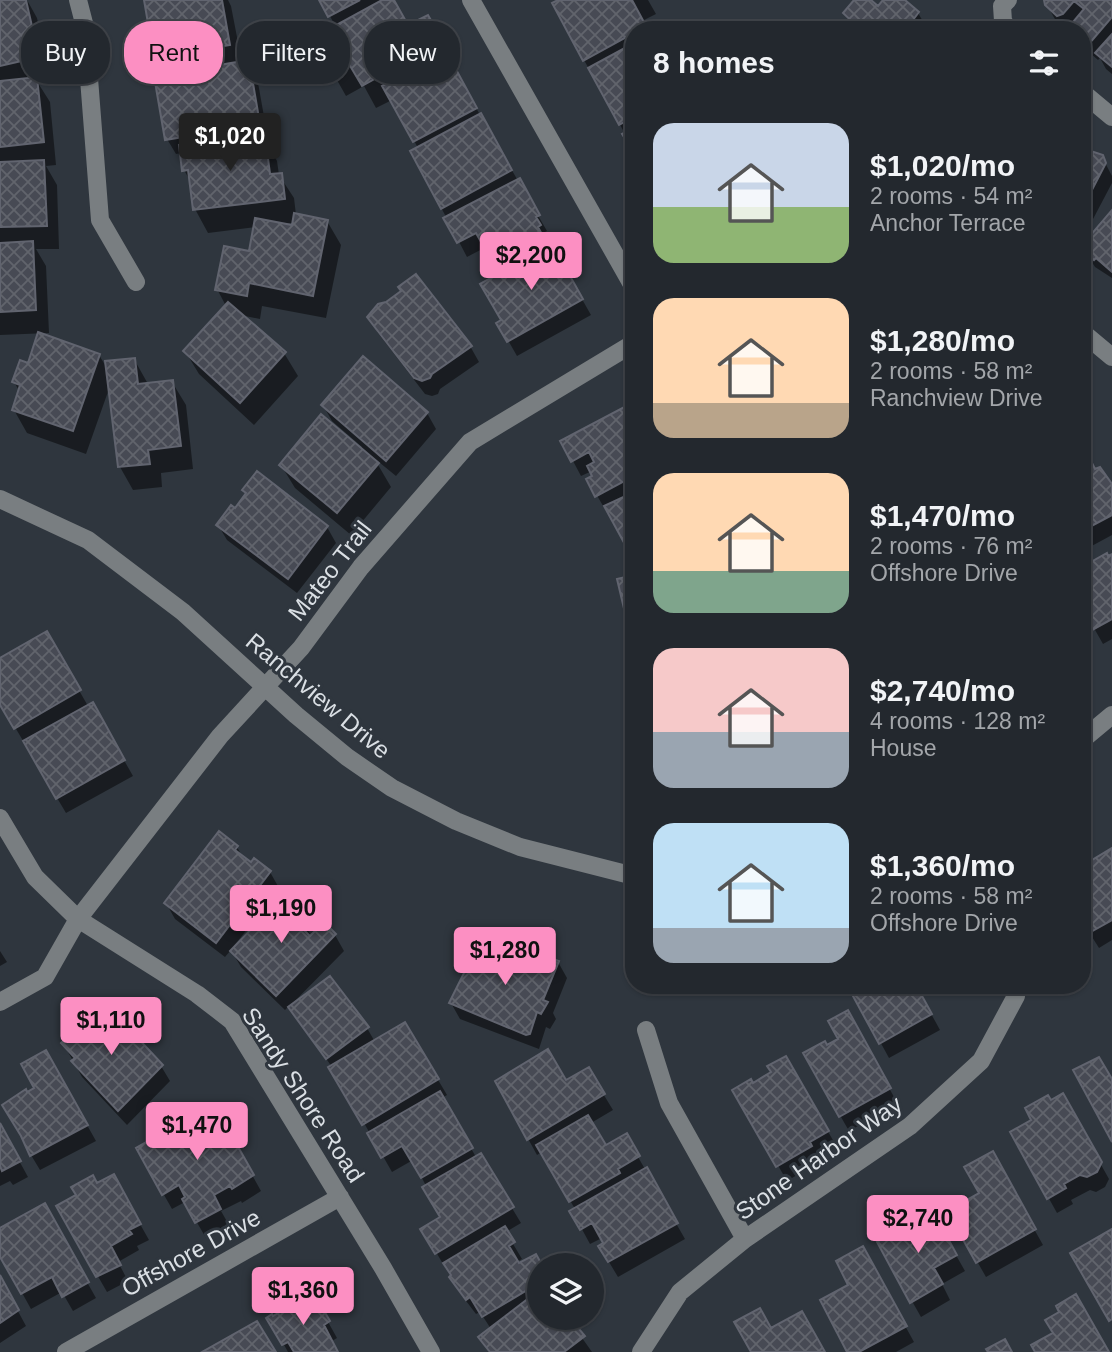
<!DOCTYPE html>
<meta charset="utf-8">
<style>
body{margin:0;font-family:Helvetica,sans-serif;background:#2f343a;color:#f1f3f6;height:100vh;display:flex;flex-direction:column;font-size:26px;white-space:nowrap}
*{box-sizing:border-box;margin:0}
p{font-size:23px;color:#a3a6aa}
.icon{flex:none;width:38px;height:38px;fill:none;stroke:currentColor;stroke-width:2;stroke-linecap:round;stroke-linejoin:round}
.map{position:relative;flex:1;overflow:hidden}
.sheet{position:absolute;left:625px;top:21px;width:466px;height:973px;display:flex;flex-direction:column;background:#23282e;border-radius:28px;box-shadow:0 2px 5px #0004,0 0 0 2px #40444a}
.sheet>*{flex:none}
.guide{position:absolute;left:21px;top:21px;width:499px;height:63px;display:flex;gap:14px}
.fabs{position:absolute;left:527px;top:1253px;display:grid;gap:14px}
.fabs a{display:grid;place-items:center;width:77px;height:77px;border-radius:50%;background:#23282e;box-shadow:0 2px 5px #0004,0 0 0 2px #40444a;font-size:35px}
.price{position:absolute;translate:-50% -60px;padding:0 16px;border-radius:7px;background:#fc8fc2;color:#111;font-size:23px;line-height:46px;filter:drop-shadow(0 2px 4px #0008)}
.price::after{content:'';position:absolute;left:50%;top:42px;width:21px;height:16px;margin-left:-10px;background:inherit;clip-path:polygon(0 0,100% 0,50% 100%)}
.price.selected{background:#222;color:#fff}
ul{padding:0;list-style:none}
li{display:flex;align-items:center;gap:21px;height:175px;padding:0 28px}
li span{display:grid;place-items:center;flex:none;width:196px;height:140px;border-radius:21px;color:#555}
li>.icon{margin-inline-start:auto}
span .icon{width:84px;height:84px;fill:#fffc;stroke-width:1}
li b{font-size:30px}
h2{display:flex;justify-content:space-between;align-items:center;height:84px;padding:0 28px;font-size:30px}
.pill{padding:0 24px;border-radius:28px;background:#23282e;box-shadow:0 2px 5px #0004,0 0 0 2px #40444a;font-size:24px;line-height:63px}
.pill.selected{background:#fc8fc2;color:#111}
.map>svg:first-child{display:block}
.shadow{fill:#0007;fill-rule:evenodd}
.building{fill:url(#building-cross-hatch);stroke:#61646f;stroke-width:2}
.lines{fill:none;stroke-linecap:round;stroke-linejoin:round}
.minor{stroke:#797e81;stroke-width:18}
.labels{text-anchor:middle;stroke-width:6;stroke-linejoin:round;paint-order:stroke}
.street-label{font-size:24px;fill:#dadfe4;stroke:#2f363e}
</style>
<div class="map">
<svg width="1112" height="1352" viewBox="0 0 1112 1352">
<defs>
<pattern id="building-cross-hatch" width="8" height="8" patternUnits="userSpaceOnUse" patternTransform="scale(1.75)"><rect width="8" height="8" fill="#474a54"/><path d="M0 0l8 8M0 8l8-8" fill="none" stroke="#61646c"/></pattern>
</defs>
<rect width="100%" height="100%" fill="#2f363e"/>
<path class="shadow" d="M0 0H27L37 18 51 80 38 83 50 102 56 165 46 166 57 185 59 249H36L46 266 49 333 0 335Z
M145 0H228L231 6 242 63 248 62 257 77 268 139H265L277 161 279 175 294 198 296 215 327 221 341 245 326 318 262 306 260 319 240 315 284 353 298 376 254 425 199 374 185 351 226 306 217 289 250 253 256 227 208 233 195 209 192 184 184 170 181 153 176 154 167 139 166 76 156 58ZM294 223 293 227 281 224Z
M321 0H392L408 27 427 17 480 115 547 231 543 233 548 241 545 243 548 248 552 246 591 315 517 356 498 323 503 321 501 274 486 247 467 257 412 152 418 148 392 100 376 108 364 86 346 96 333 73 337 36 336 27Z
M558 0H648L656 14 642 21 647 30H634V150L584 60Z
M857 0H868L878 8 885 0H903L918 13 927 28 855 30 845 13Z
M1047 0H1112V74L1106 69 1100 58 1098 60 1082 46V30H1066L1056 21 1047 5Z
M1082 137 1089 154 1102 157 1112 176V183L1082 240Z
M1112 213V278L1095 267 1085 251Z
M369 318 470 346 479 362 440 389 438 394 432 396 425 394 378 333Z
M99 355 108 370 134 359 148 384 172 382 186 405 193 469 161 473 162 487 133 490 120 467 110 386 86 454 27 433 14 410 20 392 14 382 29 365Z
M364 359 427 413 436 429 396 476 374 458 391 487 351 535 295 488 281 465 360 449 362 447 332 421 323 405Z
M634 404V557L608 510 606 511 588 480 595 476 592 471 581 476 573 461Z
M1082 438 1086 447 1082 450Z
M1087 458 1095 472 1112 488V535L1088 548 1082 537V461Z
M244 490 327 527 336 543 297 593 227 540 218 525 235 510 247 495Z
M1112 556V639L1103 644 1082 607V604L1092 599 1082 581 1086 567Z
M634 576V627L627 616Z
M46 633 88 706 92 704 133 776 66 813 0 702V660Z
M237 847 243 858 270 872 279 888 234 946 236 947 300 906 309 921 305 925 312 937 335 935 344 951 291 1005 367 1028 375 1042 405 1024 447 1095 442 1098 476 1157 480 1155 521 1223 506 1232 522 1259 516 1262 519 1265 535 1256 540 1265 539 1304 534 1307 539 1318H568L592 1352H489L481 1337 491 1329 480 1312 476 1314 460 1293 448 1267 446 1269 423 1230 442 1218 413 1160 392 1172 332 1067 289 1006 285 1010 241 967 231 950 225 957 175 919 166 903Z
M1112 850V940L1099 948 1082 921V868Z
M0 951 7 962 0 966Z
M465 962H558L567 978 553 1013 556 1019 550 1029 546 1027 539 1049 460 1019 451 1003 468 968Z
M849 985H926L918 990 940 1030 889 1058Z
M847 1013 898 1104 849 1131 805 1054 827 1047 840 1040Z
M63 1043 161 1066 170 1081 127 1125 82 1077Z
M46 1052 96 1141 40 1170 31 1155 26 1094 36 1089Z
M785 1058 837 1147 817 1159 819 1162 787 1181 734 1090 752 1085 773 1073Z
M588 1069 613 1110 591 1123 605 1147 626 1136 685 1239 618 1277 600 1247 605 1244 602 1238 590 1244 572 1211 575 1209 542 1152 537 1155 497 1082 566 1083Z
M1062 1095 1109 1179 1105 1187 1096 1192 1090 1190 1071 1200 1073 1204 1057 1213 1012 1132 1034 1120 1050 1102Z
M216 1110 261 1191 242 1203 241 1201 221 1211 229 1225 206 1238 185 1202 172 1209 138 1149Z
M0 1126 28 1177 13 1185 10 1181 0 1186Z
M992 1154 1043 1245 986 1277 949 1212 981 1194Z
M113 1176 149 1240 137 1246 139 1250 118 1262 128 1281 107 1292 58 1207Z
M44 1206 96 1298 73 1311 62 1292 31 1309 0 1253V1230Z
M932 1213 965 1271 942 1284 950 1300 921 1317 879 1243Z
M871 1264 914 1342 896 1352H849L851 1285Z
M0 1278 26 1326 0 1343Z
M313 1295 337 1338 332 1341 338 1352H288L269 1318 273 1319Z"/>
<path class="building" d="M0 0H26L39 57 0 66Z
M144 0H222L230 45 154 58Z
M319 0H360L328 17Z
M382 0H394L408 25 428 15 443 41 362 86 349 64 331 74 316 46 335 36 331 28Z
M558 0H632L646 26 634 30V33L583 61 552 3Z
M854 0H871L878 6 883 0H905L919 12 913 20 923 29 861 30 843 13Z
M1044 0H1112V17L1088 45 1082 40V30L1068 28 1084 9 1074 1 1063 14 1057 16 1045 5Z
M1112 34V67L1095 53Z
M634 43V117L619 125 588 68Z
M446 51 477 108 413 142 382 86Z
M249 60 260 124 165 140 154 76Z
M37 77 44 142 0 147V81Z
M481 113 512 170 441 209 410 151Z
M634 128V153L622 134Z
M265 135 270 174 282 173 285 199 193 210 188 170 182 171 179 145Z
M1082 147 1088 149 1087 153 1091 151 1103 155 1106 163 1082 209Z
M44 160 47 226 0 227V162Z
M520 178 540 215 536 217 541 225 538 227 544 238 494 265 476 233 457 243 443 218Z
M1112 210V272L1096 258 1094 260 1084 251 1083 244Z
M294 213 328 220 313 296 249 283 247 296 215 290 224 246 249 251 255 218 292 225Z
M33 241 36 310 0 312V243Z
M552 244 583 299 507 342 496 323 501 320 480 284Z
M416 274 472 346 432 374 430 378 422 381 414 378 367 317 378 304 386 302 401 291 398 287Z
M228 302 286 352 240 403 183 351Z
M38 332 100 354 73 431 12 410 20 385 12 382 20 360 28 363Z
M363 356 428 412 386 461 321 405Z
M135 358 138 384 173 380 181 446 148 450 150 464 118 467 105 361Z
M634 402V476L595 497 586 479 592 476 587 466 594 462 589 452 571 462 560 441Z
M321 414 379 463 337 513 279 465Z
M1088 455 1095 469 1100 467 1112 484V515L1082 531V459Z
M257 471 328 526 288 579 216 525 231 505 235 508 246 493 242 490Z
M634 492V561L604 506Z
M1107 553 1108 556 1112 554V619L1092 630 1082 610V602L1089 598 1082 584V575L1084 566Z
M634 575V615L626 617 617 579Z
M47 631 81 690 14 729 0 705V658Z
M634 685V706L629 702 625 690Z
M93 702 125 760 56 799 23 741Z
M219 831 238 846 235 850 251 862 254 858 271 871 216 943 164 903Z
M1112 848V920L1089 933 1082 920V866Z
M288 891 301 905 295 911 305 921 300 926 310 936 324 922 336 934 276 996 230 951Z
M470 943 520 961 525 949 559 961 543 1000 548 1002 541 1014 537 1012 530 1034 526 1035 449 1003 468 965 463 962Z
M330 976 369 1027 326 1059 288 1007Z
M847 985H916L932 1014 879 1044Z
M102 1004H106L163 1065 118 1111 71 1061 75 1058 61 1043 81 1024 83 1026 90 1020 95 1009Z
M848 1010 891 1088 839 1117 803 1053 825 1041 827 1045 838 1039 828 1021Z
M405 1022 439 1079 362 1125 328 1067Z
M548 1049 566 1080 589 1067 605 1094 527 1140 495 1081Z
M46 1050 88 1125 30 1156 21 1136 2 1105 26 1089 27 1092 34 1088 21 1064Z
M786 1056 829 1131 810 1142 812 1146 776 1167 732 1090 751 1079 753 1083 771 1072 767 1066Z
M1099 1057 1112 1079V1142L1073 1070Z
M440 1091 473 1148 421 1178 402 1146 381 1158 367 1133Z
M1063 1093 1102 1162 1097 1172 1087 1177 1080 1175 1064 1184 1066 1188 1047 1199 1010 1132 1031 1120 1025 1108 1048 1095 1051 1100Z
M216 1108 254 1175 232 1189 230 1186 214 1195 221 1209 195 1223 182 1199 185 1197 179 1185 162 1195 136 1148 205 1109 207 1113Z
M588 1115 606 1145 627 1133 640 1156 618 1169 620 1173 569 1202 536 1145Z
M0 1123 21 1161 2 1171 0 1166Z
M993 1151 1036 1229 976 1263 947 1211 979 1193 964 1167Z
M481 1153 514 1207 435 1254 420 1229 440 1217 422 1187Z
M647 1167 678 1223 608 1262 598 1246 603 1243 592 1223 580 1230 569 1211Z
M114 1174 141 1224 129 1230 132 1234 111 1246 121 1265 96 1277 56 1206 76 1195 71 1187 93 1175 97 1183Z
M45 1203 89 1282 62 1297 52 1277 21 1294 0 1257V1228Z
M933 1211 957 1255 934 1268 943 1284 910 1303 877 1242Z
M505 1226 515 1242 509 1246 519 1263 536 1254 542 1265H539V1283L482 1317 470 1297 466 1300 449 1277 451 1275 443 1263Z
M1112 1229V1319L1109 1321 1070 1253Z
M863 1246 907 1326 859 1352H847L820 1300 848 1285 836 1261Z
M0 1275 19 1310 0 1323Z
M313 1292 330 1321 324 1325 338 1352H294L288 1342 282 1345 266 1318 272 1314 273 1316Z
M1076 1294 1109 1352H1035L1031 1345 1053 1333 1045 1320 1059 1312 1056 1306Z
M529 1298 539 1311V1318H570L585 1336 564 1352H490L478 1337Z
M760 1308 771 1328 802 1311 825 1352H751L734 1322Z
M257 1321 276 1352H202Z
M1005 1339 1012 1352H988L986 1349Z"/>
<g class="lines">
<path class="minor" d="M78 0 85 27 100 220 136 282
M471 0 634 288
M1008 0 1002 6 1003 21 1009 30
M1082 92 1112 117
M1082 332 1112 357
M0 499 88 540 183 612 296 715 347 757 392 788 456 821 520 847 634 876
M1082 740 1112 715
M0 818 35 877 78 919 197 994 232 1021 383 1268 431 1352
M0 1002 45 977 78 919 220 736 301 648 361 567 470 442 634 343
M646 1030 669 1103 745 1239
M66 1352 340 1197
M641 1352 680 1292 745 1239 910 1126 981 1061 1016 996"/>
</g>
<g class="labels">
<g class="street-label">
<text transform="translate(330 571) rotate(-52)" y="8">Mateo Trail</text>
<text transform="translate(318 696) rotate(40)" y="8">Ranchview Drive</text>
<text transform="translate(303 1095) rotate(57)" y="8">Sandy Shore Road</text>
<text transform="translate(819 1158) rotate(-35)" y="8">Stone Harbor Way</text>
<text transform="translate(191 1253) rotate(-29)" y="8">Offshore Drive</text>
</g>
</g>
</svg>
<div class="fabs">
<a><svg class="icon" aria-label="layers" viewBox="0 0 24 24"><path d="M12 4l9 5-9 5-9-5zM3 14l9 5 9-5"/></svg></a>
</div>
<b class="price selected" style="left:230px;top:173px">$1,020</b>
<b class="price" style="left:531px;top:292px">$2,200</b>
<b class="price" style="left:281px;top:945px">$1,190</b>
<b class="price" style="left:505px;top:987px">$1,280</b>
<b class="price" style="left:111px;top:1057px">$1,110</b>
<b class="price" style="left:197px;top:1162px">$1,470</b>
<b class="price" style="left:918px;top:1255px">$2,740</b>
<b class="price" style="left:303px;top:1327px">$1,360</b>
<div class="guide">
<a class="pill">Buy</a>
<a class="pill selected">Rent</a>
<a class="pill">Filters</a>
<a class="pill">New</a>
</div>
<section class="sheet">
<h2>8 homes<svg class="icon" aria-label="filters" viewBox="0 0 24 24"><path d="M4 7h16M4 17h16"/><circle cx="9" cy="7" r="2"/><circle cx="15" cy="17" r="2"/></svg></h2>
<ul>
<li><span style="background:linear-gradient(#c9d6e8 60%,#8fb573 0)"><svg class="icon" aria-label="home" viewBox="0 0 24 24"><path d="M3 11l9-7 9 7M6 9v11h12V9"/></svg></span><div><b>$1,020/mo</b><p>2 rooms · 54 m²</p><p>Anchor Terrace</p></div></li>
<li><span style="background:linear-gradient(#ffd9b3 75%,#b9a48a 0)"><svg class="icon" aria-label="home" viewBox="0 0 24 24"><path d="M3 11l9-7 9 7M6 9v11h12V9"/></svg></span><div><b>$1,280/mo</b><p>2 rooms · 58 m²</p><p>Ranchview Drive</p></div></li>
<li><span style="background:linear-gradient(#ffd9b3 70%,#7fa58c 0)"><svg class="icon" aria-label="home" viewBox="0 0 24 24"><path d="M3 11l9-7 9 7M6 9v11h12V9"/></svg></span><div><b>$1,470/mo</b><p>2 rooms · 76 m²</p><p>Offshore Drive</p></div></li>
<li><span style="background:linear-gradient(#f6c9c9 60%,#9aa5b1 0)"><svg class="icon" aria-label="home" viewBox="0 0 24 24"><path d="M3 11l9-7 9 7M6 9v11h12V9"/></svg></span><div><b>$2,740/mo</b><p>4 rooms · 128 m²</p><p>House</p></div></li>
<li><span style="background:linear-gradient(#bfe0f5 75%,#9aa5b1 0)"><svg class="icon" aria-label="home" viewBox="0 0 24 24"><path d="M3 11l9-7 9 7M6 9v11h12V9"/></svg></span><div><b>$1,360/mo</b><p>2 rooms · 58 m²</p><p>Offshore Drive</p></div></li>
</ul>
</section>
</div>
